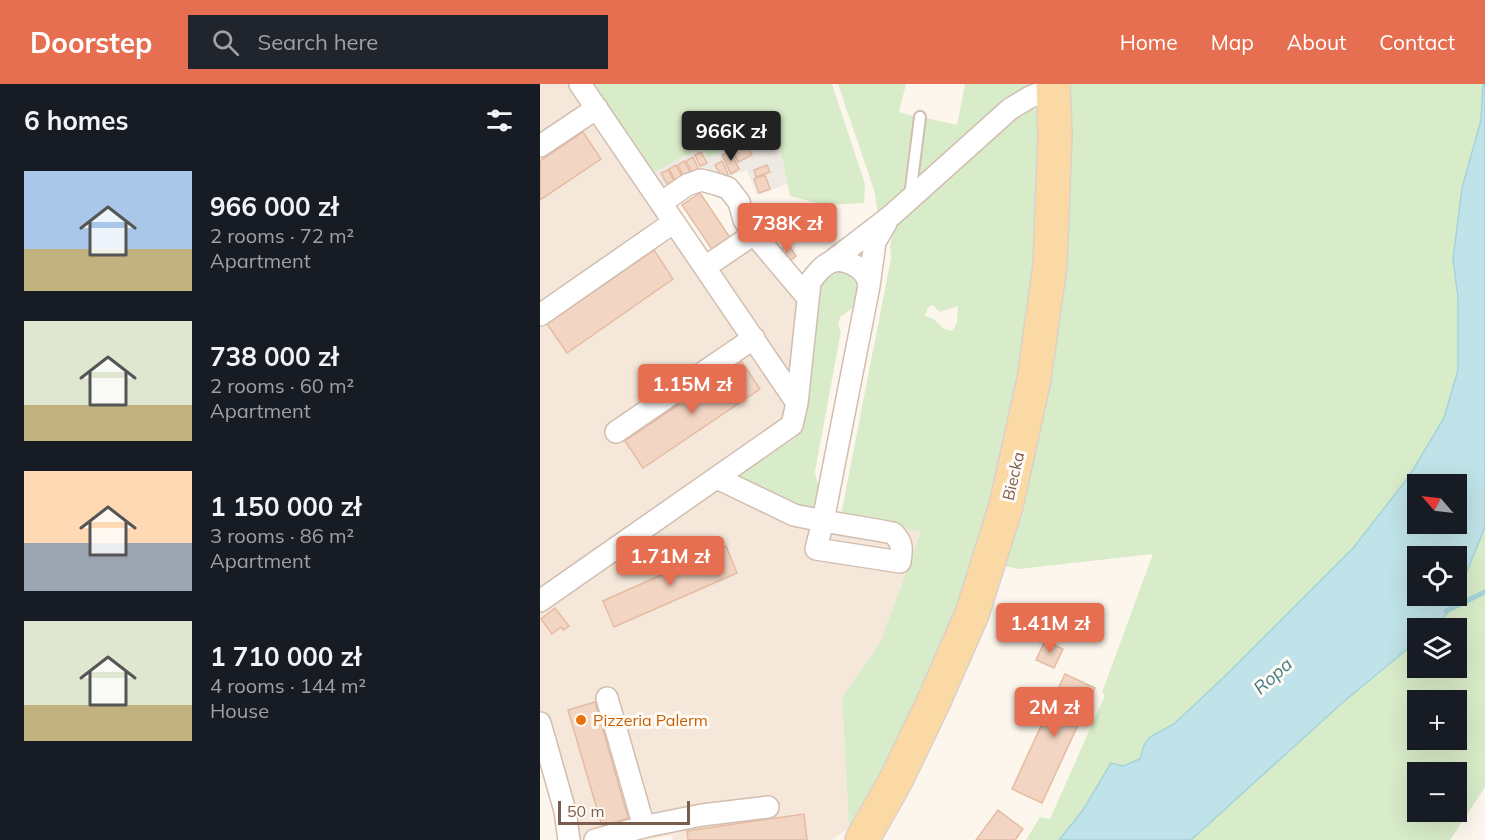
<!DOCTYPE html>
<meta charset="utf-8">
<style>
body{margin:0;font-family:Mulish,sans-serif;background:#20242c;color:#f1f3f6;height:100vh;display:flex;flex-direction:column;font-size:22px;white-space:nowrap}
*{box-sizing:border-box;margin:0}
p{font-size:20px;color:#9ea1a6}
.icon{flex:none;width:33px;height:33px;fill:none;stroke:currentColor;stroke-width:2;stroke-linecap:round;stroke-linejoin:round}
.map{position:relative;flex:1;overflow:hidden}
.details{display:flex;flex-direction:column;background:#171b24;width:540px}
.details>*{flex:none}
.needle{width:39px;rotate:298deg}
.buttons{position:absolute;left:867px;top:390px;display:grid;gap:12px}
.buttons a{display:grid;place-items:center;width:60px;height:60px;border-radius:0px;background:#171b24;box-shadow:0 6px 24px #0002;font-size:30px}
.scale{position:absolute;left:18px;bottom:15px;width:132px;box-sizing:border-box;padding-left:6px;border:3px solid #7a5c4d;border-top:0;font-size:16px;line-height:21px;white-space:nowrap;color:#7a5c4d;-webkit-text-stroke:4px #fffaf3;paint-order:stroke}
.price{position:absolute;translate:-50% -51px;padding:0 14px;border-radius:6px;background:#e76f51;color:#fff;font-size:20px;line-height:39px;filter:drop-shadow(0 2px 3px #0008)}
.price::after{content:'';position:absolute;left:50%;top:36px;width:18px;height:14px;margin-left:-9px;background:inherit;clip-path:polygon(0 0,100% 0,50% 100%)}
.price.current{background:#222;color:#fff}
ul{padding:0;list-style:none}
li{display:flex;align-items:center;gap:18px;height:150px;padding:0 24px}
li span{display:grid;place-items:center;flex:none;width:168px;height:120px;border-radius:0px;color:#555}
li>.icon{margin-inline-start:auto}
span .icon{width:72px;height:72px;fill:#fffc;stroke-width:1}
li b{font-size:26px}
h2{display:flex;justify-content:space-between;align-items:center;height:72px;padding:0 24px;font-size:26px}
header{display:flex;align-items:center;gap:36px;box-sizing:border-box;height:84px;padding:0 30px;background:#e76f51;color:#fff}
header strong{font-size:28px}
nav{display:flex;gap:33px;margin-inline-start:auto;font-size:21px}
.search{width:420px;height:54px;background:#20242c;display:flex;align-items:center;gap:15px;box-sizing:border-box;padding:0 21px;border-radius:0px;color:#9ea1a6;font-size:22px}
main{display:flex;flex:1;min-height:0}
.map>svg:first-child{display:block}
.residential{fill:#f5e8da}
.industrial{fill:#efe9e4}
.green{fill:#d8ecc9;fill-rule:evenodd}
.water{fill:#bfe3e8;stroke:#a5d3da;stroke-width:1.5;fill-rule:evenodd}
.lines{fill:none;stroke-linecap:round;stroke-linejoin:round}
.stream{stroke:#a5d3da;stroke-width:5}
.building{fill:#f3d5c3;stroke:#e6bba3;stroke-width:1.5}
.service-casing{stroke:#d1beb0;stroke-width:14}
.minor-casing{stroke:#d1beb0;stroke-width:24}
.primary-casing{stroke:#dad1cd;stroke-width:36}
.service{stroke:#fff;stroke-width:10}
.minor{stroke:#fff;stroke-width:21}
.primary{stroke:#fbd9a5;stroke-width:33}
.food-dot{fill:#e8710a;stroke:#fffaf3;stroke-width:2}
.labels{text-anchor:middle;stroke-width:6;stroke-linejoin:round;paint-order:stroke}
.street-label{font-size:16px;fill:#7a5c4d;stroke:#fffaf3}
.food-label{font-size:16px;fill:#c56008;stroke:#fffaf3;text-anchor:start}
.water-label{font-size:18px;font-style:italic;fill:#437c86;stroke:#fffaf3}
</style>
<header>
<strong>Doorstep</strong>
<div class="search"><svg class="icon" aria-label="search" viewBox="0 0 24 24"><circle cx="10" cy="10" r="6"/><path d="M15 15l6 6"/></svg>Search here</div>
<nav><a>Home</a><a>Map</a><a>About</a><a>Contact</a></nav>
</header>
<main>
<section class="details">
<h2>6 homes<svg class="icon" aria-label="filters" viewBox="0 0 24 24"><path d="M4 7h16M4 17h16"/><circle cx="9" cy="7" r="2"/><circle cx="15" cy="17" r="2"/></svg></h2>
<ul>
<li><span style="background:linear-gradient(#a9c7e8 65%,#c2b280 0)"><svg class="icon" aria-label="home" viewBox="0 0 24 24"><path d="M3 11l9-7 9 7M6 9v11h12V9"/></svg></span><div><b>966 000 zł</b><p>2 rooms · 72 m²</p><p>Apartment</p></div></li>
<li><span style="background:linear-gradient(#dfe7d0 70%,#c2b280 0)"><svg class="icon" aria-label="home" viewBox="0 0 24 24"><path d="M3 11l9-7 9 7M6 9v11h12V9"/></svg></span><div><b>738 000 zł</b><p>2 rooms · 60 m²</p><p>Apartment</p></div></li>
<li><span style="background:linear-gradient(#ffd9b3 60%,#9aa5b1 0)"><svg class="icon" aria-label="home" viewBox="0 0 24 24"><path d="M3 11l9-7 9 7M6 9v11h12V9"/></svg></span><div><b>1 150 000 zł</b><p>3 rooms · 86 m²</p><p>Apartment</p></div></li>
<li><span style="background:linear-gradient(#dfe7d0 70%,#c2b280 0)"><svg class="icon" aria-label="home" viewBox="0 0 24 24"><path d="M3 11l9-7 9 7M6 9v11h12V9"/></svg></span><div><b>1 710 000 zł</b><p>4 rooms · 144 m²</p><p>House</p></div></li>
</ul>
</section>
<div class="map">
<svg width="945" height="756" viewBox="0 0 945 756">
<rect width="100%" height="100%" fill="#fdf6ec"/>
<path class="residential" d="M0 0H46L173 185 212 157 273 201 255 355 192 390 301 431 381 448 340 559 302 613 309 744 291 756H133L132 751 106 756H35L0 626Z"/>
<path class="industrial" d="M210 54 239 60 247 100 217 111 207 86 174 98 166 83 120 108 109 91 162 62 168 74Z"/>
<path class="green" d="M47 0H292L325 100 324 119 285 121 250 112 239 60 215 65 210 55 168 74 162 63 109 91Z
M298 0H366L359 28 374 32 362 115 339 135 334 106Z
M425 0H495L373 108 382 33 417 41Z
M526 0H943L941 36 922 104 913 175 918 213V286L904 334 870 391 814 463 683 594 634 640 610 653 604 661 600 675 583 682 571 679 543 726 519 756H486L500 733 510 735 565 611 562 608 613 470 479 485 463 482 482 432 508 308 524 195 531 73Z
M491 23 499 27 501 45C500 85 500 126 496 167 477 367 418 573 309 744L302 613 340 559 381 448 301 431 351 174 350 163 354 143 411 83ZM393 221 399 228 418 222 417 239 412 247 403 244 394 235 385 232 388 223Z
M302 186 321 193 317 221 300 233 298 242 301 247 275 388C278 404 283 407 280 423L270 428 192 390 255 355 273 201Z
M945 443V703L910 756H651L801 620 877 557 878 584H916V544H892L903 535 914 519ZM878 616H916V656H878ZM878 688H916V728H878Z"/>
<path class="water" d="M943 0H945V443L914 519 903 535 892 544H878L877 557 801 620 651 756H519L543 726 571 679 583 682 600 675 604 661 610 653 634 640 683 594 814 463 870 391 904 334 918 286V213L913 175 922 104 941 36ZM878 400H916V440H878ZM878 472H916V512H878Z"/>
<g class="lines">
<path class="stream" d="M906 527 945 508"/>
</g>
<path class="building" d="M43 48 61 75 0 116V77Z
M207 61 212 71 198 78 193 68Z
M190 67 199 85 191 90 182 71Z
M161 68 167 79 160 82 155 71Z
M153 73 158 84 152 88 146 77Z
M144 77 150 88 143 92 138 81Z
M182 77 188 90 182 94 175 81Z
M136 81 142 93 135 96 129 85Z
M227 81 230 88 216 93 214 86Z
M128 86 134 97 127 100 121 89Z
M225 91 230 105 219 109 214 95Z
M160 109 191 155 173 167 142 121Z
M248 160 256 172 246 180 237 168Z
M114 166 133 195 27 269 7 240Z
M202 278 220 305 103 384 85 357Z
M186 462 197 489 74 543 63 517Z
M15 524 29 542 23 546 21 543 12 550 1 535Z
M505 557 523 565 514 584 496 576Z
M525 590 555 604 502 719 472 705Z
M55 618 88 734 62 742 28 626Z
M458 726 483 745 475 756H436Z
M264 730 267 756H148L147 747Z"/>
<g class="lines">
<g class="service-casing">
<path id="service" d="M370 112 380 33"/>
</g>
<g class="minor-casing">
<path id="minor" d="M0 62 57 24
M121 119 147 101 161 96 176 100 188 104 199 118 204 136 214 150
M292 177 352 131 470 25 490 13 513 4
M165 183 214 150 268 214
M329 202 335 158 346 139
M0 231 134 138
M76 348 214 254
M177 394 254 431C286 438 320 443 353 449 363 459 362 465 360 478L276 465 283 437 329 202C328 199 328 195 326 192 320 182 303 173 291 178 283 181 275 191 270 198L257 319
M0 517 252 341 257 319 40 0
M67 614 104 743
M0 639 25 727 29 756
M55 756 107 742 162 731 228 723"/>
</g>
<g class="primary-casing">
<path id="primary" d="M322 756 356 696 393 619 432 530 466 422 494 295 510 181 515 50 513 0"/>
</g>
<use href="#service" class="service"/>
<use href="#minor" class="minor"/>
<use href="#primary" class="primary"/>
</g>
<circle class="food-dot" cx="41" cy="636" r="6"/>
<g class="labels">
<g class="street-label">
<text transform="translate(473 392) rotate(-77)" y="6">Biecka</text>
</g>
<g class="food-label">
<text x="53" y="642">Pizzeria Palerm</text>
</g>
<g class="water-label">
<text transform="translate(733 592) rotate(-42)" y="6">Ropa</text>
</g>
</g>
</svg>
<div class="buttons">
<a><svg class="needle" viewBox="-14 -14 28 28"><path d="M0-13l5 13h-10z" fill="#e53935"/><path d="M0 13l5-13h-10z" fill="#9ea1a6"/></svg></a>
<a><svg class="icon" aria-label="locate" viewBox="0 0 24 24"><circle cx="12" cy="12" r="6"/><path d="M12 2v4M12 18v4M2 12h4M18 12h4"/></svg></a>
<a><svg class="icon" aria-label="layers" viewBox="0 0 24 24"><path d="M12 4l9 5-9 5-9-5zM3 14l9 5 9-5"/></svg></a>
<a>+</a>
<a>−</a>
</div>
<div class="scale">50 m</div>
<b class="price current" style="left:191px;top:78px">966K zł</b>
<b class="price" style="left:247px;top:170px">738K zł</b>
<b class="price" style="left:152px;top:331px">1.15M zł</b>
<b class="price" style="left:130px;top:503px">1.71M zł</b>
<b class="price" style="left:510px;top:570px">1.41M zł</b>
<b class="price" style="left:514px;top:654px">2M zł</b>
</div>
</main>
